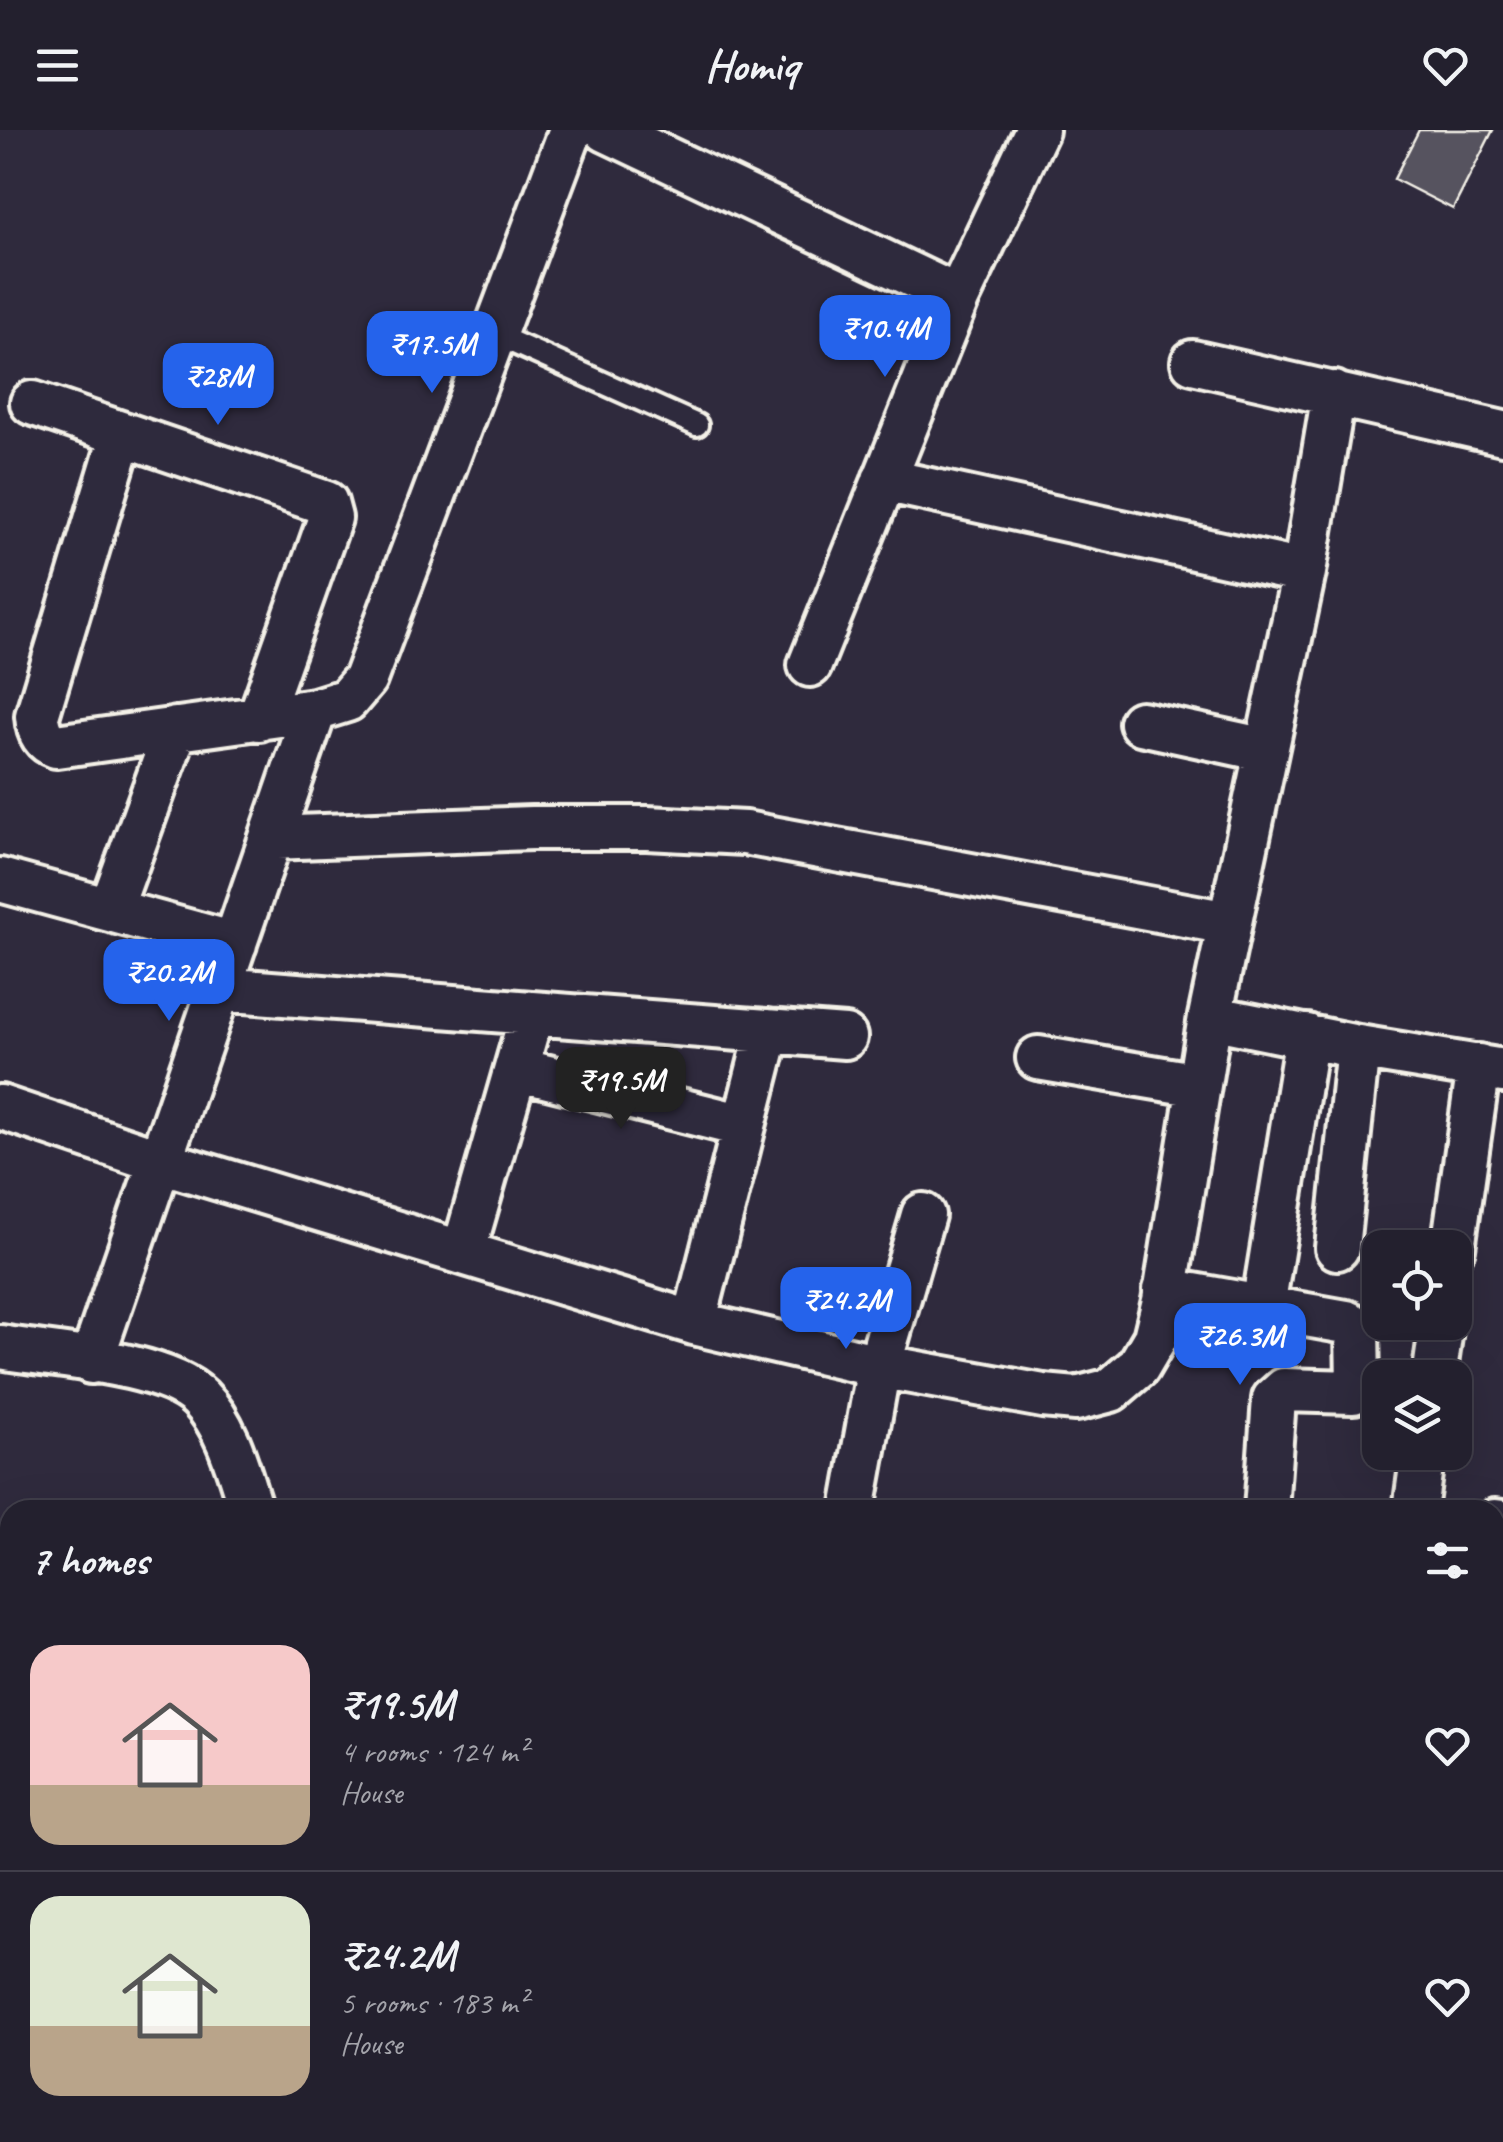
<!DOCTYPE html>
<meta charset="utf-8">
<style>
body{margin:0;font-family:Caveat,sans-serif;background:#2f2d3a;color:#f1f3f6;height:100vh;display:flex;flex-direction:column;font-size:38px;white-space:nowrap}
*{box-sizing:border-box;margin:0}
p{font-size:32px;color:#a3a3aa}
.icon{flex:none;width:55px;height:55px;fill:none;stroke:currentColor;stroke-width:2;stroke-linecap:round;stroke-linejoin:round}
.map{position:relative;flex:1;overflow:hidden}
.sheet{position:absolute;left:0px;top:1370px;width:1505px;height:642px;display:flex;flex-direction:column;background:#23202e;border-radius:30px 30px 0 0;box-shadow:0 10px 40px #0002,0 0 0 2px #403e4a}
.sheet>*{flex:none}
.controls{position:absolute;left:1362px;top:1100px;display:grid;gap:20px}
.controls a{display:grid;place-items:center;width:110px;height:110px;border-radius:20px;background:#23202e;box-shadow:0 10px 40px #0002,0 0 0 2px #403e4a;font-size:50px}
.price{position:absolute;translate:-50% -85px;padding:0 22px;border-radius:20px;background:#2563eb;color:#fff;font-size:32px;line-height:65px;filter:drop-shadow(0 2px 5px #0008)}
.price::after{content:'';position:absolute;left:50%;top:60px;width:30px;height:22px;margin-left:-15px;background:inherit;clip-path:polygon(0 0,100% 0,50% 100%)}
.price.on{background:#222;color:#fff}
ul{padding:0;list-style:none}
li{display:flex;align-items:center;gap:30px;height:250px;padding:0 30px}
li+li{border-top:2px solid #403e4a}
li span{display:grid;place-items:center;flex:none;width:280px;height:200px;border-radius:30px;color:#555}
li>.icon{margin-inline-start:auto}
span .icon{width:120px;height:120px;fill:#fffc;stroke-width:1}
li b{font-size:42px}
h2{display:flex;justify-content:space-between;align-items:center;height:120px;padding:0 30px;font-size:42px}
header{display:flex;justify-content:space-between;align-items:center;height:130px;padding:0 30px;background:#23202e;font-size:45px;font-weight:800}
.map>svg:first-child{display:block}
.building{fill:#56525f;stroke:#f4f1e8;stroke-width:2.5}
.lines{fill:none;stroke-linecap:round;stroke-linejoin:round}
.lane-casing{stroke:#f4f1e8;stroke-width:28}
.street-casing{stroke:#f4f1e8;stroke-width:50}
.lane{stroke:#2f2a3d;stroke-width:20}
.street{stroke:#2f2a3d;stroke-width:42}
</style>
<header><svg class="icon" aria-label="menu" viewBox="0 0 24 24"><path d="M4 6h16M4 12h16M4 18h16"/></svg>Homiq<svg class="icon" aria-label="heart" viewBox="0 0 24 24"><path d="M12 20l-8-8c-3-5 5-10 8-4 3-6 11-1 8 4z"/></svg></header>
<div class="map">
<svg width="1503" height="2012" viewBox="0 0 1503 2012">
<rect width="100%" height="100%" fill="#2f2a3d"/>
<filter id="ink" filterUnits="userSpaceOnUse"><feTurbulence type="fractalNoise" baseFrequency=".01" numOctaves="2"/><feDisplacementMap in="SourceGraphic" scale="20" xChannelSelector="R" yChannelSelector="G"/><feConvolveMatrix kernelMatrix="1 2 1 2 8 2 1 2 1" color-interpolation-filters="sRGB"/></filter>
<g filter="url(#ink)">
<path class="building" d="M1419 0H1493L1453 79 1394 49Z"/>
<g class="lines">
<g class="lane-casing">
<path id="lane" d="M494 204 697 295"/>
</g>
<g class="street-casing">
<path id="street" d="M606 0 958 167
M1193 232 1503 303
M32 273 326 373 330 388 259 589
M122 304 37 586C38 600 42 611 56 616L315 580 347 570 365 549 571 0
M884 350 1304 442
M810 535 958 167 1037 0
M1141 593 1266 620
M271 708 532 698H647L745 703 1228 793
M0 750 235 814
M111 778 176 599
M219 859 845 907
M1210 887 1358 917 1503 941
M1038 928 1199 955
M516 939 744 996
M0 977 160 1031 694 1193 879 1236 1043 1266 1076 1269 1111 1260 1138 1237 1155 1208 1164 1171 1210 887 1304 442 1334 263
M1337 1118 1358 917
M1453 1118 1479 936
M463 1123 532 883
M1165 1160 1346 1192 1357 1197 1358 1256 1353 1262 1284 1260 1274 1269 1266 1380
M1263 1177 1307 906
M694 1193 768 901
M0 1217C52 1226 164 1232 200 1268 228 1296 239 1343 251 1380
M91 1232 315 580
M1434 1248 1442 1192
M853 1380 879 1236 923 1085
M1415 1380 1423 1322
M1495 1391 1503 1392
M1495 1505 1503 1506
M0 1802H10
M1495 1963 1503 1964
M894 2002 898 2012
M313 2012 316 2002
M602 2012 605 2002
M1268 2012 1270 2002"/>
</g>
<use href="#lane" class="lane"/>
<use href="#street" class="street"/>
</g>
</g>
</svg>
<div class="controls">
<a><svg class="icon" aria-label="locate" viewBox="0 0 24 24"><circle cx="12" cy="12" r="6"/><path d="M12 2v4M12 18v4M2 12h4M18 12h4"/></svg></a>
<a><svg class="icon" aria-label="layers" viewBox="0 0 24 24"><path d="M12 4l9 5-9 5-9-5zM3 14l9 5 9-5"/></svg></a>
</div>
<b class="price" style="left:885px;top:250px">₹10.4M</b>
<b class="price" style="left:432px;top:266px">₹17.5M</b>
<b class="price" style="left:218px;top:298px">₹28M</b>
<b class="price" style="left:169px;top:894px">₹20.2M</b>
<b class="price on" style="left:621px;top:1002px">₹19.5M</b>
<b class="price" style="left:846px;top:1222px">₹24.2M</b>
<b class="price" style="left:1240px;top:1258px">₹26.3M</b>
<section class="sheet">
<h2>7 homes<svg class="icon" aria-label="filters" viewBox="0 0 24 24"><path d="M4 7h16M4 17h16"/><circle cx="9" cy="7" r="2"/><circle cx="15" cy="17" r="2"/></svg></h2>
<ul>
<li><span style="background:linear-gradient(#f6c9c9 70%,#b9a48a 0)"><svg class="icon" aria-label="home" viewBox="0 0 24 24"><path d="M3 11l9-7 9 7M6 9v11h12V9"/></svg></span><div><b>₹19.5M</b><p>4 rooms · 124 m²</p><p>House</p></div><svg class="icon" aria-label="heart" viewBox="0 0 24 24"><path d="M12 20l-8-8c-3-5 5-10 8-4 3-6 11-1 8 4z"/></svg></li>
<li><span style="background:linear-gradient(#dfe7d0 65%,#b9a48a 0)"><svg class="icon" aria-label="home" viewBox="0 0 24 24"><path d="M3 11l9-7 9 7M6 9v11h12V9"/></svg></span><div><b>₹24.2M</b><p>5 rooms · 183 m²</p><p>House</p></div><svg class="icon" aria-label="heart" viewBox="0 0 24 24"><path d="M12 20l-8-8c-3-5 5-10 8-4 3-6 11-1 8 4z"/></svg></li>
</ul>
</section>
</div>
